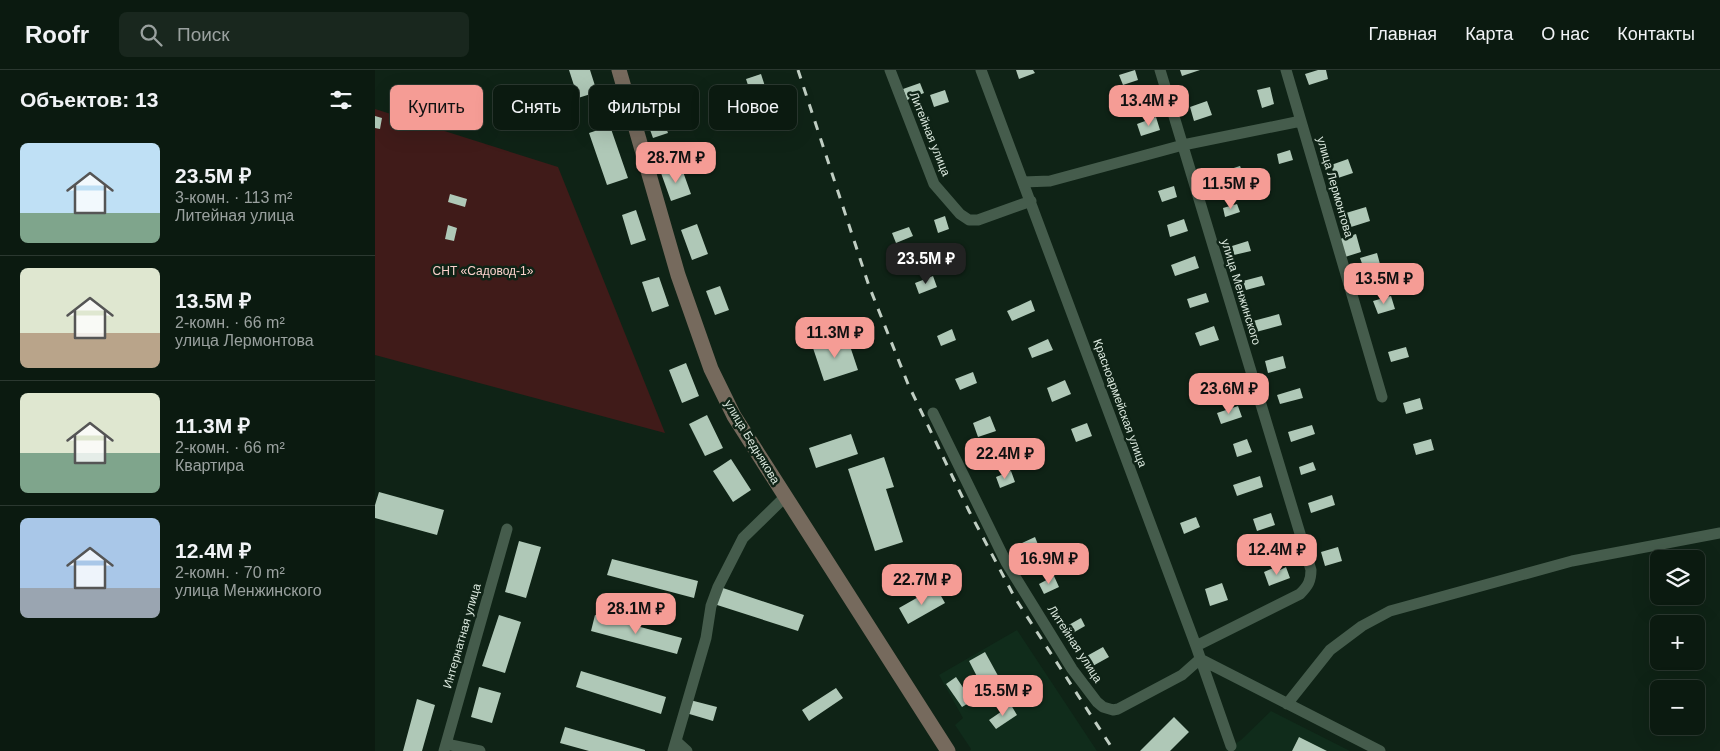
<!DOCTYPE html>
<html lang="ru">
<meta charset="utf-8">
<style>
body{margin:0;font-family:Arial,sans-serif;background:#19271e;color:#f1f3f6;height:100vh;display:flex;flex-direction:column;font-size:19px;white-space:nowrap}
*{box-sizing:border-box;margin:0}
p{font-size:16px;color:#9aa19f}
.icon{flex:none;width:28px;height:28px;fill:none;stroke:currentColor;stroke-width:2;stroke-linecap:round;stroke-linejoin:round}
.map{position:relative;flex:1;overflow:hidden}
.sheet{display:flex;flex-direction:column;background:#0b1a10;width:375px}
.sheet>*{flex:none}
.hud{position:absolute;left:15px;top:15px;width:475px;height:45px;display:flex;gap:10px}
.controls{position:absolute;left:1275px;top:480px;display:grid;gap:10px}
.controls a{display:grid;place-items:center;width:55px;height:55px;border-radius:8px;background:#0b1a10;box-shadow:0 5px 20px #0002,0 0 0 1px #2b3830;font-size:25px}
.price{position:absolute;translate:-50% -42px;padding:0 11px;border-radius:10px;background:#f59c95;color:#111;font-size:16px;line-height:32px;filter:drop-shadow(0 1px 2px #0008)}
.price::after{content:'';position:absolute;left:50%;top:30px;width:15px;height:11px;margin-left:-8px;background:inherit;clip-path:polygon(0 0,100% 0,50% 100%)}
.price.on{background:#222;color:#fff}
ul{padding:0;list-style:none}
li{display:flex;align-items:center;gap:15px;height:125px;padding:0 20px}
li+li{border-top:1px solid #2b3830}
li span{display:grid;place-items:center;flex:none;width:140px;height:100px;border-radius:8px;color:#555}
li>.icon{margin-inline-start:auto}
span .icon{width:60px;height:60px;fill:#fffc;stroke-width:1}
li b{font-size:21px}
h2{display:flex;justify-content:space-between;align-items:center;height:60px;padding:0 20px;font-size:21px}
.tag{padding:0 18px;border-radius:8px;background:#0b1a10;box-shadow:0 5px 20px #0002,0 0 0 1px #2b3830;font-size:18px;line-height:45px}
.tag.on{background:#f59c95;color:#111}
header{display:flex;align-items:center;gap:30px;box-sizing:border-box;height:70px;padding:0 25px;background:#0b1a10;border-bottom:1px solid #2b3830}
header strong{font-size:24px}
nav{display:flex;gap:28px;margin-inline-start:auto;font-size:18px}
.search{width:350px;height:45px;background:#19271e;display:flex;align-items:center;gap:12px;box-sizing:border-box;padding:0 18px;border-radius:8px;color:#9aa19f;font-size:19px}
main{display:flex;flex:1;min-height:0}
.map>svg:first-child{display:block}
.built{fill:#102c1b}
.green{fill:#401b19}
.building{fill:#afc8b7}
.lines{fill:none;stroke-linecap:round;stroke-linejoin:round}
.street{stroke:#455c4c;stroke-width:11}
.secondary{stroke:#766a5d;stroke-width:15}
.rail{stroke:#c0cec3;stroke-width:3;stroke-dasharray:9 9;stroke-linecap:butt}
.labels{text-anchor:middle;stroke-width:5;stroke-linejoin:round;paint-order:stroke}
.street-label{font-size:12px;fill:#dbe8de;stroke:#0f2316}
.park-label{font-size:12px;fill:#fbd0cb;stroke:#0f2316}
</style>
<header>
<strong>Roofr</strong>
<div class="search"><svg class="icon" aria-label="search" viewBox="0 0 24 24"><circle cx="10" cy="10" r="6"/><path d="M15 15l6 6"/></svg>Поиск</div>
<nav><a>Главная</a><a>Карта</a><a>О нас</a><a>Контакты</a></nav>
</header>
<main>
<section class="sheet">
<h2>Объектов: 13<svg class="icon" aria-label="filters" viewBox="0 0 24 24"><path d="M4 7h16M4 17h16"/><circle cx="9" cy="7" r="2"/><circle cx="15" cy="17" r="2"/></svg></h2>
<ul>
<li><span style="background:linear-gradient(#bfe0f5 70%,#7fa58c 0)"><svg class="icon" aria-label="home" viewBox="0 0 24 24"><path d="M3 11l9-7 9 7M6 9v11h12V9"/></svg></span><div><b>23.5M ₽</b><p>3-комн. · 113 m²</p><p>Литейная улица</p></div></li>
<li><span style="background:linear-gradient(#dfe7d0 65%,#b9a48a 0)"><svg class="icon" aria-label="home" viewBox="0 0 24 24"><path d="M3 11l9-7 9 7M6 9v11h12V9"/></svg></span><div><b>13.5M ₽</b><p>2-комн. · 66 m²</p><p>улица Лермонтова</p></div></li>
<li><span style="background:linear-gradient(#dfe7d0 60%,#7fa58c 0)"><svg class="icon" aria-label="home" viewBox="0 0 24 24"><path d="M3 11l9-7 9 7M6 9v11h12V9"/></svg></span><div><b>11.3M ₽</b><p>2-комн. · 66 m²</p><p>Квартира</p></div></li>
<li><span style="background:linear-gradient(#a9c7e8 70%,#9aa5b1 0)"><svg class="icon" aria-label="home" viewBox="0 0 24 24"><path d="M3 11l9-7 9 7M6 9v11h12V9"/></svg></span><div><b>12.4M ₽</b><p>2-комн. · 70 m²</p><p>улица Менжинского</p></div></li>
</ul>
</section>
<div class="map">
<svg width="1345" height="681" viewBox="0 0 1345 681">
<rect width="100%" height="100%" fill="#0f2316"/>
<path class="built" d="M642 560 722 681H595L596 679 580 655 588 648 564 605Z
M896 641 975 681H849L866 670Z"/>
<path class="green" d="M0 39 183 97 290 363 0 285Z"/>
<path class="building" d="M194 0H215L222 22 203 28Z
M641 0H658L660 3 644 9Z
M760 0 763 10 748 15 744 5Z
M805 0H825L807 6Z
M943 0H951L953 9 934 15 930 4Z
M386 4 396 35 381 40 371 9Z
M545 13 549 23 532 30 528 19Z
M895 17 899 34 887 38 882 20Z
M570 20 574 32 559 37 555 25Z
M832 31 837 45 819 51 815 37Z
M157 34 167 52 158 58 148 39Z
M284 38 293 63 278 68 269 43Z
M0 46 7 48 5 59 0 58Z
M781 47 785 60 766 66 762 54Z
M235 56 253 108 232 115 214 63Z
M915 80 918 90 904 94 902 84Z
M973 89 978 103 960 109 956 95Z
M306 96 316 124 296 131 286 103Z
M865 96 869 106 840 115 837 105Z
M799 116 802 127 787 132 783 121Z
M75 124 92 129 90 137 73 132Z
M862 134 865 142 850 147 848 138Z
M991 137 995 151 976 157 971 143Z
M261 140 271 170 256 175 247 145Z
M570 146 574 159 563 163 559 150Z
M809 149 813 161 795 167 792 155Z
M322 154 333 184 317 190 306 160Z
M73 155 82 158 79 171 70 169Z
M534 157 538 166 521 173 517 163Z
M981 164 986 182 970 187 965 169Z
M873 171 876 181 859 185 857 176Z
M1002 183 1005 194 989 199 985 188Z
M820 186 824 198 800 206 796 195Z
M558 206 562 217 544 224 540 213Z
M887 206 890 215 871 220 868 211Z
M284 207 294 236 277 242 267 212Z
M345 216 354 240 340 245 331 221Z
M831 223 834 232 815 238 812 229Z
M1016 226 1020 239 1003 244 998 231Z
M656 230 660 241 637 251 632 241Z
M904 244 907 255 881 262 878 251Z
M839 256 844 270 825 276 820 263Z
M577 259 581 270 566 276 562 266Z
M472 267 483 300 449 311 438 278Z
M673 269 678 280 657 288 653 278Z
M1031 277 1034 287 1016 292 1013 282Z
M908 286 911 298 893 303 890 291Z
M311 293 324 326 307 333 294 300Z
M598 302 602 313 585 320 580 309Z
M853 303 856 314 835 321 832 310Z
M690 310 696 324 677 332 672 318Z
M925 318 928 328 905 334 902 325Z
M1045 328 1048 339 1031 344 1028 333Z
M863 336 867 347 846 354 842 343Z
M332 345 348 378 330 386 314 354Z
M615 346 621 361 603 367 598 353Z
M712 353 717 366 701 372 696 359Z
M937 355 940 364 916 372 913 362Z
M476 364 483 384 441 398 434 378Z
M872 369 877 382 862 387 858 374Z
M1056 369 1059 380 1041 385 1038 374Z
M509 387 519 417 511 419 528 472 500 481 473 399Z
M356 389 376 420 358 432 338 401Z
M938 392 941 400 926 405 924 397Z
M636 401 640 412 625 418 621 407Z
M885 406 888 417 862 426 858 415Z
M4 422 69 440 62 465 0 448V435Z
M957 425 960 435 936 443 933 433Z
M896 443 900 455 882 461 878 449Z
M821 447 825 457 809 464 805 453Z
M660 467 664 477 650 483 647 473Z
M144 471 166 477 151 528 130 522Z
M963 477 967 491 950 496 946 482Z
M237 489 323 511 319 528 232 505Z
M903 496 905 500 911 497 915 508 894 516 889 502Z
M679 506 684 517 669 524 664 514Z
M847 513 853 530 835 536 830 519Z
M345 517 429 545 423 561 339 534Z
M561 517 570 533 533 554 524 538Z
M124 545 146 552 130 603 107 596Z
M220 545 307 568 302 584 216 561Z
M706 548 710 556 696 564 692 556Z
M728 577 734 587 716 597 710 587Z
M610 582 627 613 610 622 594 591Z
M206 601 291 627 286 644 201 617Z
M581 607 597 631 587 637 571 614Z
M104 617 126 623 117 653 96 647Z
M461 618 468 628 434 651 427 640Z
M42 629 60 635 47 681H28Z
M315 630 342 637 338 651 311 643Z
M636 635 642 645 621 659 614 650Z
M799 647 814 662 795 681H765Z
M190 657 270 680V681H214L185 673Z
M924 667 952 681H917Z"/>
<g class="lines">
<path class="street" d="M515 0 559 114 585 144 594 150H603L656 131
M606 0 821 576 856 676
M785 0 936 500C936 511 933 516 925 524L821 576
M911 0 1007 327
M648 112 675 111 808 75 926 51
M558 343 631 492 697 599 722 632 728 637 738 640 743 639 807 605 825 589 1005 681
M912 634 955 580 987 556 1015 541 1197 491 1345 463
M301 671 312 681
M71 674 105 681
M69 681 132 459
M298 681 331 568 336 536 343 517 368 468 410 427"/>
<path class="secondary" d="M244 0 303 205 336 299 359 346 573 681"/>
<path class="rail" d="M423 0 494 216 533 314 594 441 640 528 739 681"/>
</g>
<g class="labels">
<g class="street-label">
<text transform="translate(555 64) rotate(68)" y="4">Литейная улица</text>
<text transform="translate(960 117) rotate(74)" y="4">улица Лермонтова</text>
<text transform="translate(866 222) rotate(73)" y="4">улица Менжинского</text>
<text transform="translate(745 333) rotate(70)" y="4">Красноармейская улица</text>
<text transform="translate(377 372) rotate(59)" y="4">улица Беднякова</text>
<text transform="translate(87 566) rotate(-74)" y="4">Интернатная улица</text>
<text transform="translate(700 574) rotate(57)" y="4">Литейная улица</text>
</g>
<g class="park-label">
<text x="108" y="205">СНТ «Садовод-1»</text>
</g>
</g>
</svg>
<div class="controls">
<a><svg class="icon" aria-label="layers" viewBox="0 0 24 24"><path d="M12 4l9 5-9 5-9-5zM3 14l9 5 9-5"/></svg></a>
<a>+</a>
<a>−</a>
</div>
<b class="price" style="left:774px;top:57px">13.4M ₽</b>
<b class="price" style="left:301px;top:114px">28.7M ₽</b>
<b class="price" style="left:856px;top:140px">11.5M ₽</b>
<b class="price on" style="left:551px;top:215px">23.5M ₽</b>
<b class="price" style="left:1009px;top:235px">13.5M ₽</b>
<b class="price" style="left:460px;top:289px">11.3M ₽</b>
<b class="price" style="left:854px;top:345px">23.6M ₽</b>
<b class="price" style="left:630px;top:410px">22.4M ₽</b>
<b class="price" style="left:902px;top:506px">12.4M ₽</b>
<b class="price" style="left:674px;top:515px">16.9M ₽</b>
<b class="price" style="left:547px;top:536px">22.7M ₽</b>
<b class="price" style="left:261px;top:565px">28.1M ₽</b>
<b class="price" style="left:628px;top:647px">15.5M ₽</b>
<div class="hud">
<a class="tag on">Купить</a>
<a class="tag">Снять</a>
<a class="tag">Фильтры</a>
<a class="tag">Новое</a>
</div>
</div>
</main>
